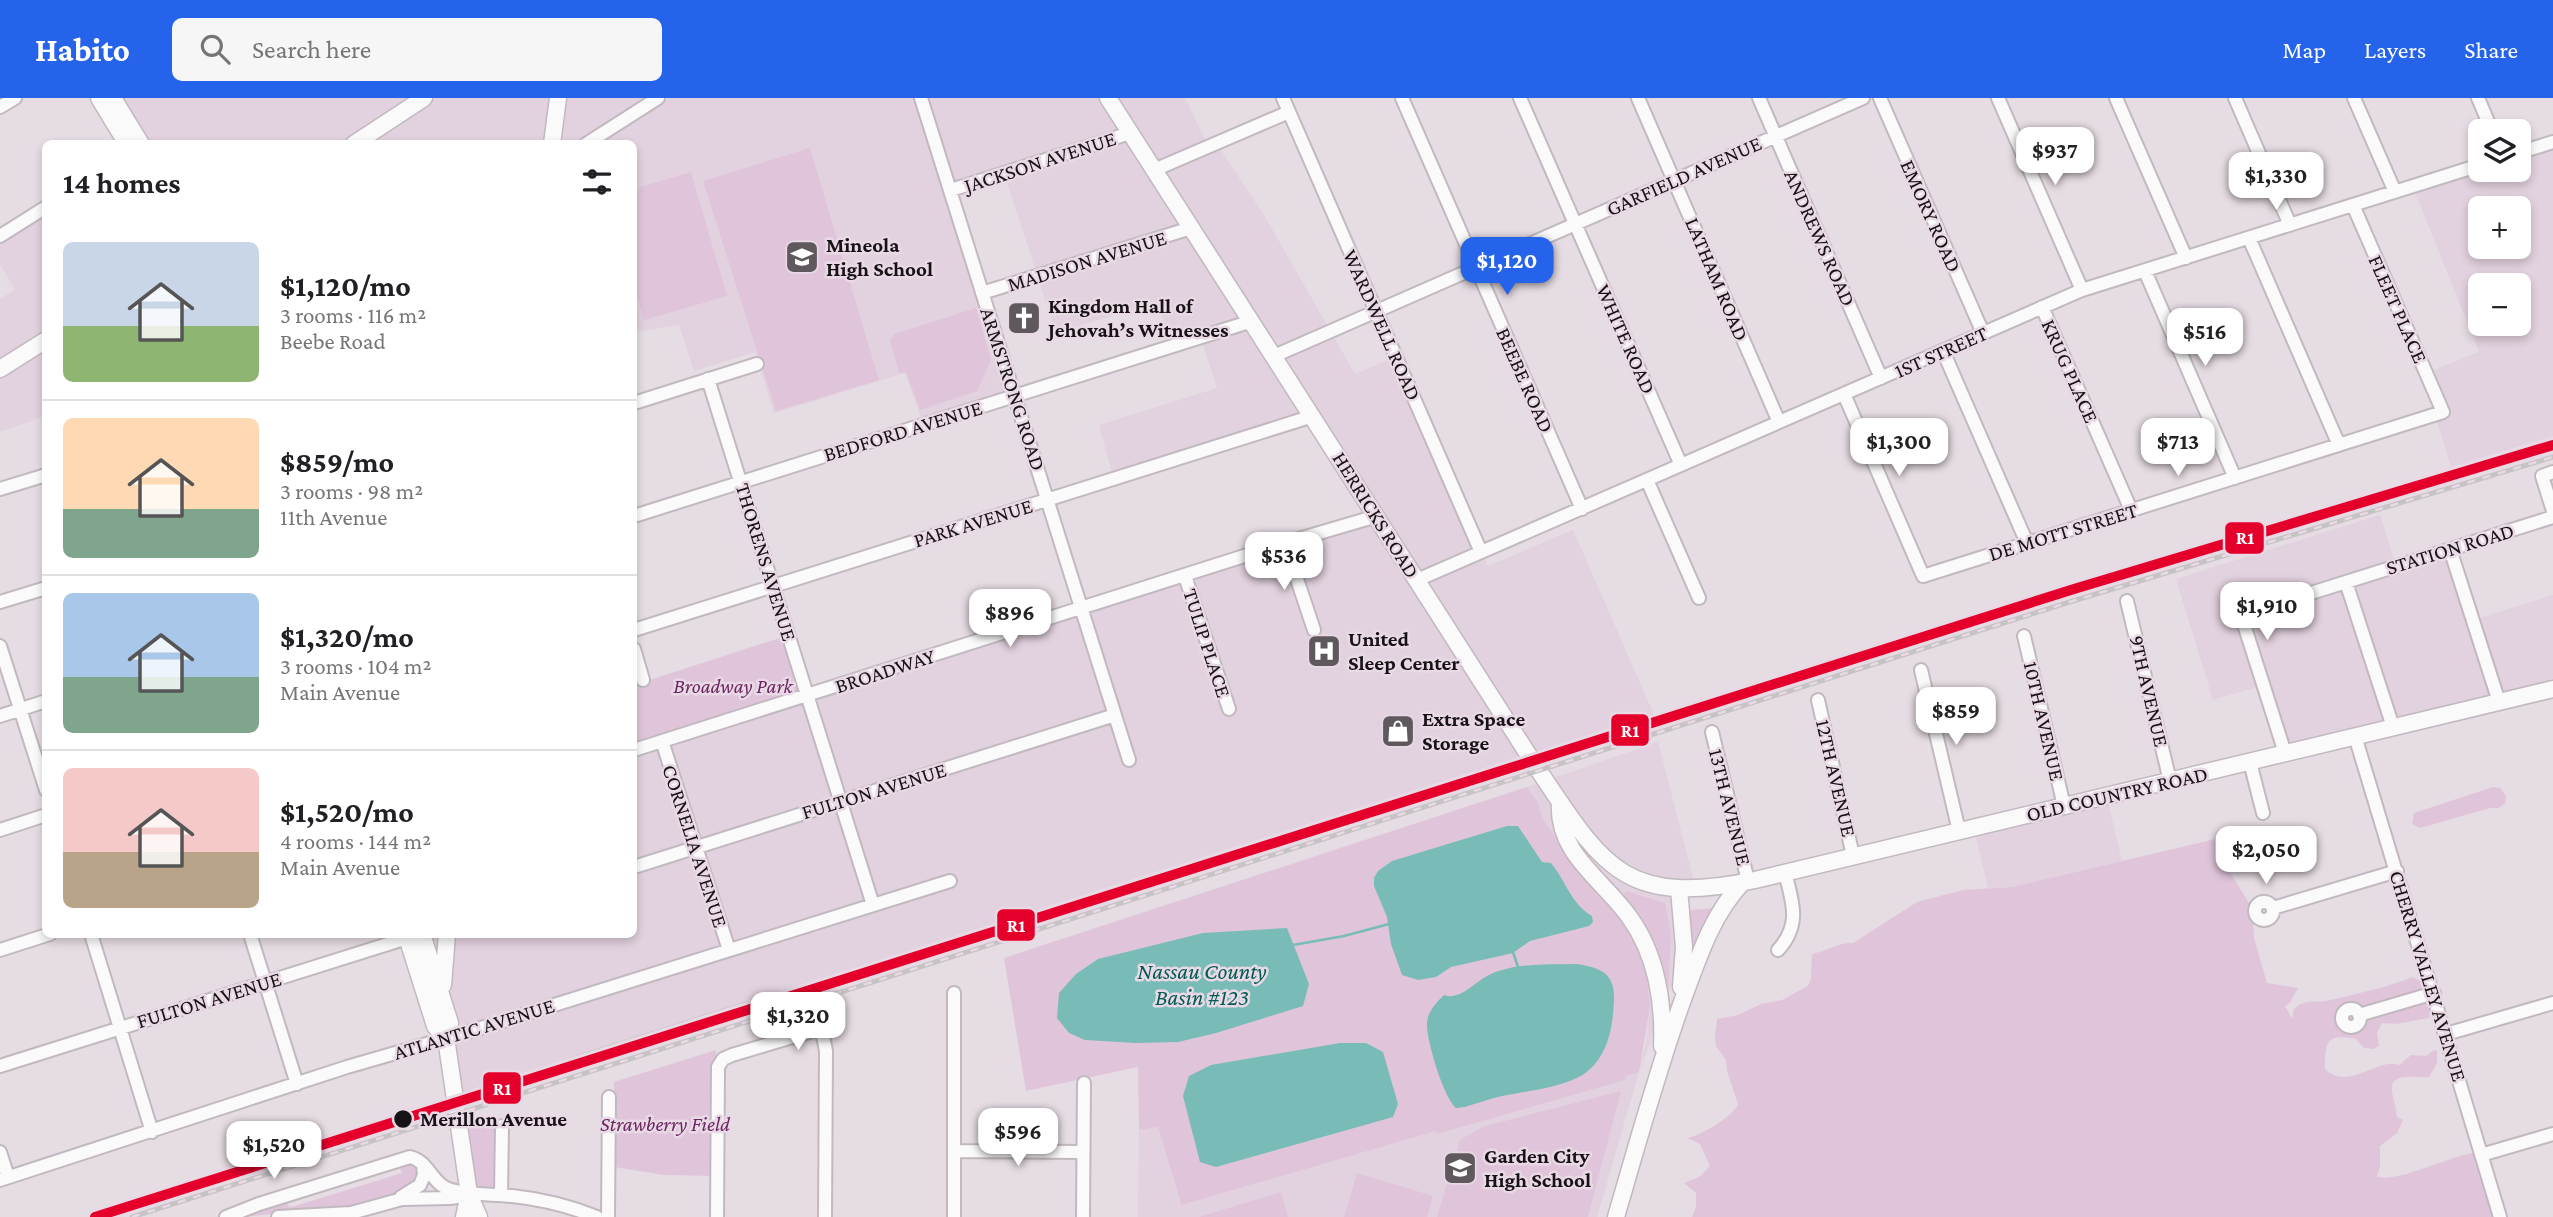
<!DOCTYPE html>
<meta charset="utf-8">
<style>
body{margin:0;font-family:"Crimson Pro",serif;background:#f6f6f6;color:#202124;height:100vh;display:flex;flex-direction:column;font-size:26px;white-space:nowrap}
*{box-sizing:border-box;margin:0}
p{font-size:23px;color:#757577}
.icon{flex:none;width:38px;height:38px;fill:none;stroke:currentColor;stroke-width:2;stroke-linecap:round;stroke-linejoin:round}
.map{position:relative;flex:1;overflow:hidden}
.details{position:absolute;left:42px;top:42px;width:595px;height:798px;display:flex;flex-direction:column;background:#fff;border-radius:10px;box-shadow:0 4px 10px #0003}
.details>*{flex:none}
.buttons{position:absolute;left:2468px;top:21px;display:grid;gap:14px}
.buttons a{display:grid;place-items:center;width:63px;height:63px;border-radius:10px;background:#fff;box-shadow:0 4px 10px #0003;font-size:35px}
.price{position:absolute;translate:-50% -60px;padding:0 16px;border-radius:14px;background:#fff;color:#222;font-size:23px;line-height:46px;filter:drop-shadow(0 2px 4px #0008)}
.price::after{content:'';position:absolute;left:50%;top:42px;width:21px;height:16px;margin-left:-10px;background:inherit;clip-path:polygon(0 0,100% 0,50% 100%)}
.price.on{background:#2563eb;color:#fff}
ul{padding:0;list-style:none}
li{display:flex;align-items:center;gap:21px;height:175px;padding:0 21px}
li+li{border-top:2px solid #e0e0e0}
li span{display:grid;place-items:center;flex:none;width:196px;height:140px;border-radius:10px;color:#555}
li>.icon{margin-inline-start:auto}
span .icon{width:84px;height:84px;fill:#fffc;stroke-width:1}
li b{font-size:30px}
h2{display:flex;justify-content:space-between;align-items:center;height:84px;padding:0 21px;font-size:30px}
header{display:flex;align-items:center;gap:42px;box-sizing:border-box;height:98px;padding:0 35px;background:#2563eb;color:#fff}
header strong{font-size:33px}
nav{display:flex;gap:38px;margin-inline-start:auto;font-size:24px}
.search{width:490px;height:63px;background:#f6f6f6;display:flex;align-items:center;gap:18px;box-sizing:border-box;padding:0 24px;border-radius:10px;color:#757577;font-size:26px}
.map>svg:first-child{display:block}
.built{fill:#e2d1de;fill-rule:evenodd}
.green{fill:#e0c5da}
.water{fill:#78bbb7}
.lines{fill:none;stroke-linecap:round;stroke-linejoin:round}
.stream{stroke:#78bbb7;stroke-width:2.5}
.minor-casing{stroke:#c1b9bf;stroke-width:16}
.major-casing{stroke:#c1b9bf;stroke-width:19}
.minor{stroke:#fbfafb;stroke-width:12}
.major{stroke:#fbfafb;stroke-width:16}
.rail-casing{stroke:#c6c3c5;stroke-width:5}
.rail{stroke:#e9d9e5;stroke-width:2.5;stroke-dasharray:8;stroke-linecap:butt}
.rail-1-casing{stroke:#e9d9e5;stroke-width:16}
.rail-1{stroke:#e4002b;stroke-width:10}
.stop-dot{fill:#171216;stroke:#e9d9e5;stroke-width:2.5}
.labels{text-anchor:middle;stroke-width:5;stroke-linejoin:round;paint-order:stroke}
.street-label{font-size:21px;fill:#171216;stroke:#e9d9e5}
.poi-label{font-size:21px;font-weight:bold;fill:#171216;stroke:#e9d9e5;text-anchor:start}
.park-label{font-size:21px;font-style:italic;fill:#6c2763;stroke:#e9d9e5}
.stop-label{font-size:21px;font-weight:bold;fill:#171216;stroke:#e9d9e5;text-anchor:start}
.water-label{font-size:23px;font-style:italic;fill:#005b55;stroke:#e9d9e5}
.line-badge{stroke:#e9d9e5;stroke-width:2.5}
.badge-label{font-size:19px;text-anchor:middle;font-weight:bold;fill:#fff}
</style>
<header>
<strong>Habito</strong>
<div class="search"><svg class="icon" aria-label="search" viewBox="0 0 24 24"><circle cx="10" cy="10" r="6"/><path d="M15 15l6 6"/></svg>Search here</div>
<nav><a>Map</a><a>Layers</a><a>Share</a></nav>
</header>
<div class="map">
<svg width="2553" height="1119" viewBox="0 0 2553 1119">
<rect width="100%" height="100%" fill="#e6dce3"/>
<path class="built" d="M113 0H658L586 46 141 45Z
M669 0H1185L1208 48 1216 45 1264 117 1355 276 1395 259 1488 468 1573 432 1655 619 1549 651V653L455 1000 422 837 634 836V652L1376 419 1313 318 1114 381 1099 327 1217 290 1202 244 1173 253 1157 204 1056 235 1004 75 951 92 1013 297 923 325 905 275 774 315 755 254 694 273 679 227 634 234V46L598 45Z
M2553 44V338L2451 369 2435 317 2443 315 2426 275 2479 254 2413 89 2480 72H2518V55ZM2480 110H2518V149H2480ZM2480 187H2518V226H2480Z
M45 111V318L0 334V201L15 192 0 166V141Z
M2380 417 2396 468 2450 451 2473 522 2553 497V592L2279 656 2257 589 2213 602 2176 481Z
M1658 644 1696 791H1679L1685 851 1639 974 1597 1119H1138L1139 1032 1158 1029 1180 1106 1639 974 1646 944 1650 909 1588 784 1543 721 1538 704 1527 689Z
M2107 700 2122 763 2012 789 1988 790 1974 732Z"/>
<path class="green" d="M810 50 879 282 776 313 703 83Z
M691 74 727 198 644 222 634 186V91Z
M976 210 991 262 977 293 920 312 906 274 899 275 890 242 894 236Z
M789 537 808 597 634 652V587Z
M1527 689 1538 704 1543 721 1588 784 1633 837 1646 873 1650 909 1639 974 1626 978 1625 982 1437 1036 1436 1033 1181 1107 1158 1029 1139 1032 1138 969 1026 993 1004 860Z
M2493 689 2500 690 2506 698 2505 705 2499 710H2490L2420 730 2412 726 2414 715Z
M2220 740 2231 776 2252 810 2254 840 2267 885 2298 890 2290 905 2285 908 2292 921 2294 911C2306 899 2317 906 2331 902 2358 895 2386 890 2413 879L2426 886 2432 909 2429 920 2396 926 2382 925 2377 935 2379 948 2373 951 2364 950 2356 941C2326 935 2325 944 2325 971 2350 994 2377 959 2399 967L2411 957 2426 958 2434 952 2437 953V965L2429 979C2421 980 2414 978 2406 979 2381 980 2397 1004 2397 1019L2403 1022 2397 1035 2380 1048V1069L2377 1078C2393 1087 2454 1056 2475 1055L2495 1119H1692L1696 1109V1095L1684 1085 1701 1078 1710 1068 1700 1046 1688 1040C1701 1037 1734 1018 1738 1006L1727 973 1726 962 1716 948 1715 940 1717 921 1738 917 1761 906 1782 902 1808 888 1811 881 1812 856C1826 853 1840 844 1853 845L1917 804 1963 792 2012 789Z
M1626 793 1665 805 1671 836 1668 890H1662C1655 850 1647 830 1623 797Z
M1688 807H1690V812L1715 810 1696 846 1690 844Z
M716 952V1078L664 1077 614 1069V984Z
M1621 993 1588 1119H1437L1460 1042 1482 1029Z
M502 1028 501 1097 469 1096 459 1029Z
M403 1065H415L421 1074 413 1090 356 1108 242 1119 286 1101 289 1109 295 1108 402 1075 399 1066Z
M1357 1075 1433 1098 1427 1119H1344Z
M1281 1094 1288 1119H1199Z"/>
<path class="water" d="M1507 728H1518L1542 764 1551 765C1566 783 1571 806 1592 818L1593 824 1589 828 1530 843 1513 855 1451 869 1436 879 1418 882 1402 877 1391 846 1387 819 1374 788V780L1378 773 1392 763Z
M1287 830 1309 886 1303 908 1216 935 1178 944 1136 945 1085 942 1069 935 1057 920 1059 895 1076 876 1098 861 1203 835Z
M1577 866C1601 870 1615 875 1614 902 1613 926 1609 955 1589 972 1570 989 1527 993 1502 998 1489 1001 1477 1005 1465 1009L1456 1010C1444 1001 1426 941 1427 926 1427 914 1436 905 1444 897 1459 903 1474 885 1487 878 1514 864 1547 867 1577 866Z
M1340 945H1366L1383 954 1398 1006 1393 1019 1216 1069 1200 1064 1183 998 1189 978 1211 967Z"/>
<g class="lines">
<path class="stream" d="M1293 847 1344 838 1389 826
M1513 854 1518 869"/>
<g class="minor-casing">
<path id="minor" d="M921 0 1129 662
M1283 0 1481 454
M1402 0 1582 411
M1520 0 1681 367
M1638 0 1779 324
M1759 0 1881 280
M1880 0 1983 235
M1998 0 2082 192
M2116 0 2186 160
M2235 0 2290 127
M2354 0 2395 94
M2478 0 2492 33
M0 9 15 0
M586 46 658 0
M2518 55 2553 44
M1154 72 1289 14
M951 92 1130 35
M0 138 46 109
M2249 140 2339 347
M2145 173 2235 380
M982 195 1191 130
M2042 209 2131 412
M1943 253 2027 445
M1274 258 1863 0
M708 281 873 807
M1844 296 1923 478 2443 314 2353 107
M634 305 757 266
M2553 374 2542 378 2553 413
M1647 382 1699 500
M0 391 46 377
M634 418 1252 223
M1285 445 1314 532
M2450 451 2499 604
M1185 478 1229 611
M1417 482 2082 192 2480 67
M2346 484 2393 629
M2127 503 2170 683
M0 504 46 490
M634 532 1313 318
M2024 538 2064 708
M0 548 46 692
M634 551 643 582
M1921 572 1959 733
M1818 602 1853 758
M0 618 46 603
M1712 634 1748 783
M2355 638 2500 1119
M662 643 729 852
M634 652 1285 445 1377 418
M2285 655 2241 517 2553 419
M2250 664 2263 715
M0 732 46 717
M634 769 1115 617
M2255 813a9 9 0 1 1 18 0a9 9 0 1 1-18 0Z
M2273 810 2397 773
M91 836 152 1034
M250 836 297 986
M0 852 50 836
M1778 852C1801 827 1793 805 1785 775
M2342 920a9 9 0 1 1 18 0a9 9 0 1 1-18 0Z
M2359 917 2434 895
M2446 936 2553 905
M0 968 407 840
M954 1053 1083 1054
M0 1054 8 1079
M2481 1057 2553 1036
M0 1082 347 969 468 934 950 783
M501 1097 502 1028
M401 1099 420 1087 424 1077 423 1066
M226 1119 259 1106 410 1059C429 1063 432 1087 451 1092 471 1097 491 1096 512 1098 541 1101 569 1108 597 1119
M278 1119 351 1115 402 1101 450 1100 462 1098
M608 1119 609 999
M717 1119 718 969 723 961 732 957 816 932 822 933 826 953 825 1119
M954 1119V895
M1083 1119 1084 985"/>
</g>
<g class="major-casing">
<path id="major" d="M99 0 127 46
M113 0 141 46
M1108 0 1533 664C1602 766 1620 810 1755 782L2553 591
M354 46 424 0
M552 46 558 0
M0 271 46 242
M1560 704C1556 756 1604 782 1630 820 1656 856 1664 904 1662 948
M1679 791 1684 849 1681 889
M406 836 435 928 446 940
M422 836 450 925 446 940 469 1096 464 1119
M443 887 447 836
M469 1096 479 1119
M1616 1119C1637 1047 1657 974 1682 904 1698 861 1711 818 1742 785"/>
</g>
<use href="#minor" class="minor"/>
<use href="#major" class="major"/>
<g class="rail-casing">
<path id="rail" d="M492 994 576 960 746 906
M132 1119 2076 502 2553 359"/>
</g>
<use href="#rail" class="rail"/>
<g class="rail-1-casing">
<path id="rail-1" d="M95 1119 2074 491 2553 347"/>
</g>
<use href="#rail-1" class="rail-1"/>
</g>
<defs>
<g id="school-square" transform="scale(1.75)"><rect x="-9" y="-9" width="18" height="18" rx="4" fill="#5f595e" stroke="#e9d9e5"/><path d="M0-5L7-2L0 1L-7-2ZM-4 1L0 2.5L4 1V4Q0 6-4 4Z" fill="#fff"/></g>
<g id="church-square" transform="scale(1.75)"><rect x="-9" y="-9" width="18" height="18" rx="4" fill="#5f595e" stroke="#e9d9e5"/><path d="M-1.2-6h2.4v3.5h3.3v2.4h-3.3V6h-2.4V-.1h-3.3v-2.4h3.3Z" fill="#fff"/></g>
<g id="hospital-square" transform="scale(1.75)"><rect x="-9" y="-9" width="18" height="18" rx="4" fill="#5f595e" stroke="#e9d9e5"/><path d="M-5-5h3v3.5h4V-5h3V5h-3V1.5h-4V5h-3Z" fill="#fff"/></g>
<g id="shop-square" transform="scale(1.75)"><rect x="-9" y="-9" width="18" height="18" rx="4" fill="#5f595e" stroke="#e9d9e5"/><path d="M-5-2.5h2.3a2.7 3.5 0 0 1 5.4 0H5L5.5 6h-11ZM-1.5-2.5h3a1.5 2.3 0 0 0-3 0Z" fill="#fff"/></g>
</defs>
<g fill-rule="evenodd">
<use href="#school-square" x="802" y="159"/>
<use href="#church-square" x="1024" y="220"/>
<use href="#hospital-square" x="1324" y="553"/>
<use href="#shop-square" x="1398" y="633"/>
<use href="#school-square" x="1460" y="1070"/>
</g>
<circle class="stop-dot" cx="403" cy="1021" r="10"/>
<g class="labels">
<g class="street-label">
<text transform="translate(1040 64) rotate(-18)" y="7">JACKSON AVENUE</text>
<text transform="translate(1684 78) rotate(-24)" y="7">GARFIELD AVENUE</text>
<text transform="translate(1931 118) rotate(66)" y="7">EMORY ROAD</text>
<text transform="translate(1820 140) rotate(66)" y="7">ANDREWS ROAD</text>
<text transform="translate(1087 163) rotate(-17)" y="7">MADISON AVENUE</text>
<text transform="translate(1717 181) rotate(67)" y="7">LATHAM ROAD</text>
<text transform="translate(2398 211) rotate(66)" y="7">FLEET PLACE</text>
<text transform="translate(1382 227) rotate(66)" y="7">WARDWELL ROAD</text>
<text transform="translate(1626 241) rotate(66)" y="7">WHITE ROAD</text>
<text transform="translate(1941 254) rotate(-24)" y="7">1ST STREET</text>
<text transform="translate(2070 273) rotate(66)" y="7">KRUG PLACE</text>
<text transform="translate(1525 282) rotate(66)" y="7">BEEBE ROAD</text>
<text transform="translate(1013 291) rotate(72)" y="7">ARMSTRONG ROAD</text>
<text transform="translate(903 333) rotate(-17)" y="7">BEDFORD AVENUE</text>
<text transform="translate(1376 417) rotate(58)" y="7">HERRICKS ROAD</text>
<text transform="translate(973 425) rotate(-17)" y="7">PARK AVENUE</text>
<text transform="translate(2063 434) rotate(-17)" y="7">DE MOTT STREET</text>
<text transform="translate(2450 451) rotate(-17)" y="7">STATION ROAD</text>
<text transform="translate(766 464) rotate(73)" y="7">THORENS AVENUE</text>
<text transform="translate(1207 545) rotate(72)" y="7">TULIP PLACE</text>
<text transform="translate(885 573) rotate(-18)" y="7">BROADWAY</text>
<text transform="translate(2149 593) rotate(77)" y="7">9TH AVENUE</text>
<text transform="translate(2044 623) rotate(77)" y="7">10TH AVENUE</text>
<text transform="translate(1836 680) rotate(77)" y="7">12TH AVENUE</text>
<text transform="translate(874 693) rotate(-17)" y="7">FULTON AVENUE</text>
<text transform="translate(2117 696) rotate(-13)" y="7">OLD COUNTRY ROAD</text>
<text transform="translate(1730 709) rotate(76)" y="7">13TH AVENUE</text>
<text transform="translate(695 748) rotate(72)" y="7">CORNELIA AVENUE</text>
<text transform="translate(2428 878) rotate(73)" y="7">CHERRY VALLEY AVENUE</text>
<text transform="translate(209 902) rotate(-17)" y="7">FULTON AVENUE</text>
<text transform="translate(474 931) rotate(-17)" y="7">ATLANTIC AVENUE</text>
</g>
<g class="poi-label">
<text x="826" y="154">Mineola<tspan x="826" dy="24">High School</tspan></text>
<text x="1048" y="215">Kingdom Hall of<tspan x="1048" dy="24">Jehovah’s Witnesses</tspan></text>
<text x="1348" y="548">United<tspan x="1348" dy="24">Sleep Center</tspan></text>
<text x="1422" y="628">Extra Space<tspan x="1422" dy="24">Storage</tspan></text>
<text x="1484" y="1065">Garden City<tspan x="1484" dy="24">High School</tspan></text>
</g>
<g class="park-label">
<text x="733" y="595">Broadway Park</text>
<text x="665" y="1033">Strawberry Field</text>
</g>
<g class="stop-label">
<text x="420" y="1028">Merillon Avenue</text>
</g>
<g class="water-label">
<text x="1202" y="881">Nassau County<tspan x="1202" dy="26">Basin #123</tspan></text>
</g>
</g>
<g class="line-badge">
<rect x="2224" y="423" width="41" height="34" rx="7" fill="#e4002b"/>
<rect x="1610" y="615" width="40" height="34" rx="7" fill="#e4002b"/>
<rect x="996" y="810" width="40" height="34" rx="7" fill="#e4002b"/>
<rect x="482" y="973" width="40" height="34" rx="7" fill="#e4002b"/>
</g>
<g class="badge-label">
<text x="2245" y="446">R1</text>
<text x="1630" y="639">R1</text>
<text x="1016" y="834">R1</text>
<text x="502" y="997">R1</text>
</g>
</svg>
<div class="buttons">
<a><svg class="icon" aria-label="layers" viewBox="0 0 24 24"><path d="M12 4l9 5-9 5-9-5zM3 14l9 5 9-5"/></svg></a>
<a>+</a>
<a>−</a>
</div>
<b class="price" style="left:2055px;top:89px">$937</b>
<b class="price" style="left:2276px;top:114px">$1,330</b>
<b class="price on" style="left:1507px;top:199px">$1,120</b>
<b class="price" style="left:2205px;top:270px">$516</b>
<b class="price" style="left:1899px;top:380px">$1,300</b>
<b class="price" style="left:2178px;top:380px">$713</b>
<b class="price" style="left:1284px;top:494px">$536</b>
<b class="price" style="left:2267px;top:544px">$1,910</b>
<b class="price" style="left:1010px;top:551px">$896</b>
<b class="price" style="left:1956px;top:649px">$859</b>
<b class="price" style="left:2266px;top:788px">$2,050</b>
<b class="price" style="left:798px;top:954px">$1,320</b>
<b class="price" style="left:1018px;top:1070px">$596</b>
<b class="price" style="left:274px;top:1083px">$1,520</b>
<section class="details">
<h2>14 homes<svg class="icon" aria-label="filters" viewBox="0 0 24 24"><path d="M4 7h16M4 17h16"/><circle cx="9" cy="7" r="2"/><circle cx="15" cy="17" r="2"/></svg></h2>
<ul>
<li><span style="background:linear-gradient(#c9d6e8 60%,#8fb573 0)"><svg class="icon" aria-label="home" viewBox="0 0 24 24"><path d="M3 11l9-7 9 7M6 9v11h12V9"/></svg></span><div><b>$1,120/mo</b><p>3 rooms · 116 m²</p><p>Beebe Road</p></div></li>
<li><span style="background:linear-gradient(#ffd9b3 65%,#7fa58c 0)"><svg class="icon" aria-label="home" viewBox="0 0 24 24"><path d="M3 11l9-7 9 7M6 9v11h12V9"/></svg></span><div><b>$859/mo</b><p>3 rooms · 98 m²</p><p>11th Avenue</p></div></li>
<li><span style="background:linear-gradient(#a9c7e8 60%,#7fa58c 0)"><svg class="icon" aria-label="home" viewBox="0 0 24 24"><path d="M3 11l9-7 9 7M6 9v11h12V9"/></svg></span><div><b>$1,320/mo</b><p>3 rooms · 104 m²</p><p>Main Avenue</p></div></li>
<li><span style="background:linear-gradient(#f6c9c9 60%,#b9a48a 0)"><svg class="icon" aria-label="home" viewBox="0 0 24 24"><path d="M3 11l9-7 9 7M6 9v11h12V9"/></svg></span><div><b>$1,520/mo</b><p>4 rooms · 144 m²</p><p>Main Avenue</p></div></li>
</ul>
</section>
</div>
